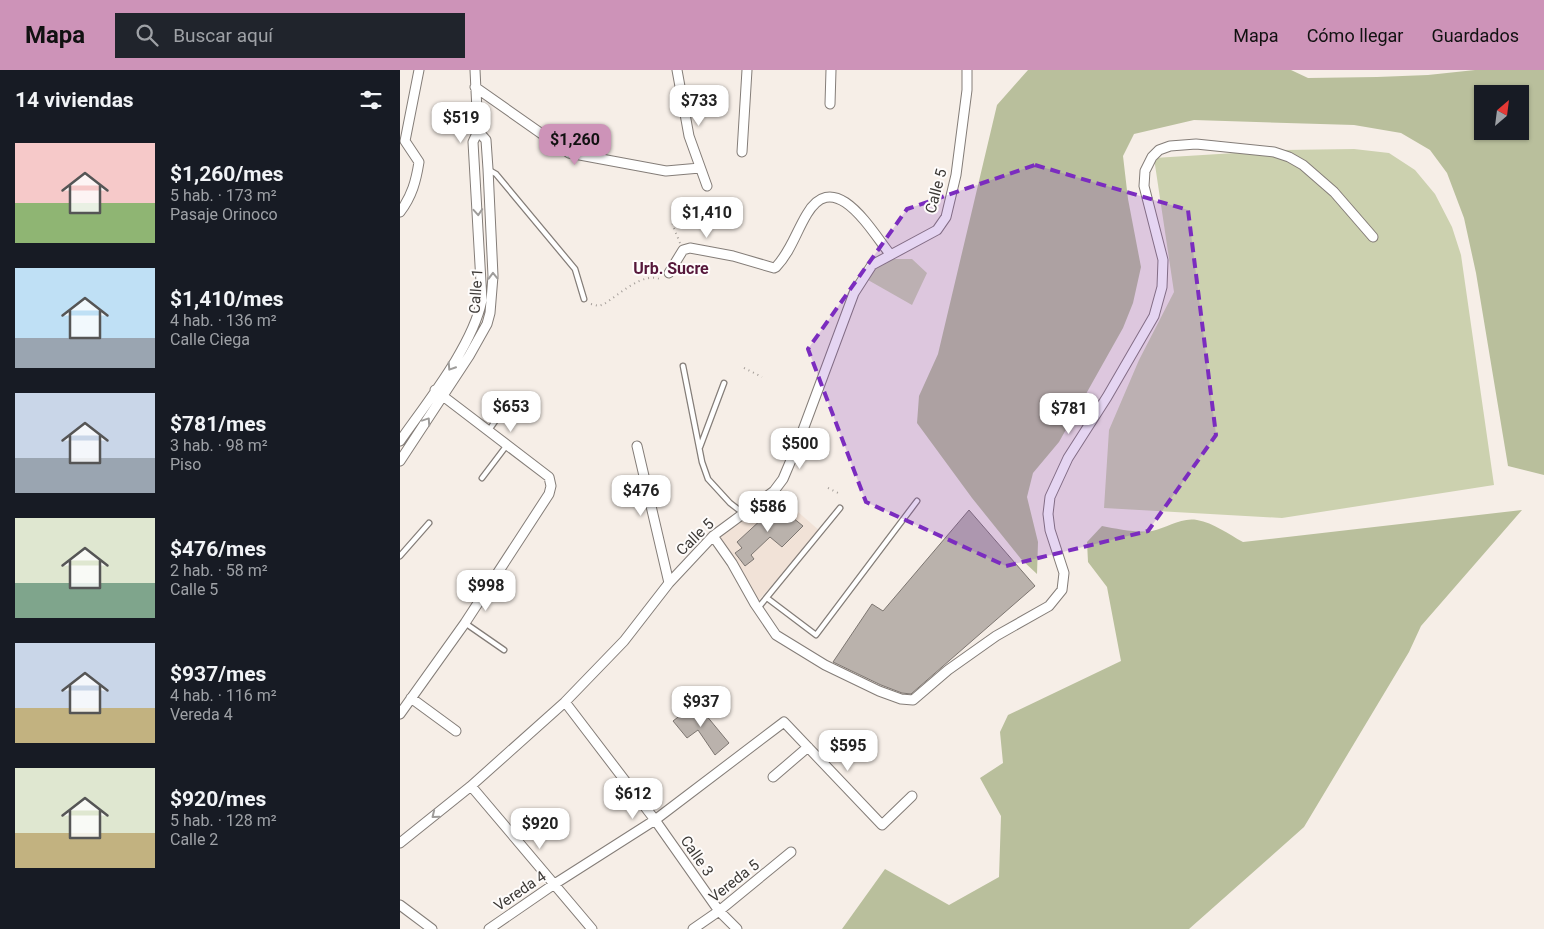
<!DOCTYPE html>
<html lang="es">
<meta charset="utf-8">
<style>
body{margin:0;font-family:Roboto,sans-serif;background:#20242c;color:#f1f3f6;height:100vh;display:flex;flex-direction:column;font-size:19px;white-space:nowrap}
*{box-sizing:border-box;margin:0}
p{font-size:16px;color:#9ea1a6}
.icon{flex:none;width:28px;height:28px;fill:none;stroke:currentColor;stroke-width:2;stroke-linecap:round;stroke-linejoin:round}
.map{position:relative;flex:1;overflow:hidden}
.details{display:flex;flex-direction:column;background:#171b24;width:400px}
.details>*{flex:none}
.needle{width:32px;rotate:28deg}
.buttons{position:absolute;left:1074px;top:15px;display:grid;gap:10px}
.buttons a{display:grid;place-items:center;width:55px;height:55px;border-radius:0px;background:#171b24;box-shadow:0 1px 4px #0004;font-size:25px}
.price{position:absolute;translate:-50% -42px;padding:0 11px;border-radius:10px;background:#fff;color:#222;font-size:16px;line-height:32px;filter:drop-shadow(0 1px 2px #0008)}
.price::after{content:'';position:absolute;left:50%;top:30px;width:15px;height:11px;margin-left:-8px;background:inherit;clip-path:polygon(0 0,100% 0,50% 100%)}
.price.active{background:#cd93b8;color:#111}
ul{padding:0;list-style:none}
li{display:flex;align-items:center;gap:15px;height:125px;padding:0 15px}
li span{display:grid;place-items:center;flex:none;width:140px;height:100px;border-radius:0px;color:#555}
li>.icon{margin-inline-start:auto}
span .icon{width:60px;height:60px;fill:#fffc;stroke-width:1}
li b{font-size:21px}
h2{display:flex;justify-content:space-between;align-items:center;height:60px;padding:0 15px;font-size:21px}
header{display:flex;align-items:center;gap:30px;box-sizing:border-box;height:70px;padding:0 25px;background:#cd93b8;color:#111}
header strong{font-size:24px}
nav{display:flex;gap:28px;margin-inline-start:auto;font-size:18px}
.search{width:350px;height:45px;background:#20242c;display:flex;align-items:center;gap:12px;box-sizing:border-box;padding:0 18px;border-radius:0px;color:#9ea1a6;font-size:19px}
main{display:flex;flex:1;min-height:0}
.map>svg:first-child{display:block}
.built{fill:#f1e2d7}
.green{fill:#ccd1af}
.forest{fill:#b9bf9c;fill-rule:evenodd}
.building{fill:#bab2ac;stroke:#7d7671}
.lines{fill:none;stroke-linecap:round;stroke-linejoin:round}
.lane-casing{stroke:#847d78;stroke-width:7}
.street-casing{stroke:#847d78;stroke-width:11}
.path{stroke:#a49e99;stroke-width:2;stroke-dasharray:1 4;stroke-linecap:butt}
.lane{stroke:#fff;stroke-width:4.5}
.street{stroke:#fff;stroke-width:9}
.oneway{stroke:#9e9c9a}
.marked{fill:#7b2cbf;fill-opacity:0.2;stroke:#7b2cbf;stroke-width:4;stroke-dasharray:10 6;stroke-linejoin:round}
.labels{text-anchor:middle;stroke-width:4;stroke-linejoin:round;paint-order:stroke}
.street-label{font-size:15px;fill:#3c3936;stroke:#fefcfb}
.neighbourhood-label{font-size:16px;font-weight:bold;fill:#56183b;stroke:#fefcfb}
</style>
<header>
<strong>Mapa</strong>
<div class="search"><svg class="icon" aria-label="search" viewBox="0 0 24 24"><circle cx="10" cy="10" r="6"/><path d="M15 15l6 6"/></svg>Buscar aquí</div>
<nav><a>Mapa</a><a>Cómo llegar</a><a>Guardados</a></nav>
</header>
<main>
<section class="details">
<h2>14 viviendas<svg class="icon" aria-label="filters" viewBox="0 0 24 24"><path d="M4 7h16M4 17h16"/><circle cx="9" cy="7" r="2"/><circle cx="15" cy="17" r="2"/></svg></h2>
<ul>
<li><span style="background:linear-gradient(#f6c9c9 60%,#8fb573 0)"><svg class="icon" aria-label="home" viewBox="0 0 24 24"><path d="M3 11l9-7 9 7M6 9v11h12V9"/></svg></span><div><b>$1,260/mes</b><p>5 hab. · 173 m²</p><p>Pasaje Orinoco</p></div></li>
<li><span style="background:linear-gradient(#bfe0f5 70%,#9aa5b1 0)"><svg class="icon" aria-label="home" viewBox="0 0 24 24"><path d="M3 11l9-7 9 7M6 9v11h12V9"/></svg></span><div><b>$1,410/mes</b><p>4 hab. · 136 m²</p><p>Calle Ciega</p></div></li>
<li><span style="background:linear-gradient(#c9d6e8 65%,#9aa5b1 0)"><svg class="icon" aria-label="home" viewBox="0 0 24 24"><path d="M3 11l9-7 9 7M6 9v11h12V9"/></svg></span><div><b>$781/mes</b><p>3 hab. · 98 m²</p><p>Piso</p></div></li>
<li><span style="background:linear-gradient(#dfe7d0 65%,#7fa58c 0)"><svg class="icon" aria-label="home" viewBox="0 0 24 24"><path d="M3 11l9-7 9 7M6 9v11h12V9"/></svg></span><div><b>$476/mes</b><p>2 hab. · 58 m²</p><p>Calle 5</p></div></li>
<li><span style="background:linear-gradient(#c9d6e8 65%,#c2b280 0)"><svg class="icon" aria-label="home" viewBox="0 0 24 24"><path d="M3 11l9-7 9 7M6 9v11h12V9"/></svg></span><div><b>$937/mes</b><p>4 hab. · 116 m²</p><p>Vereda 4</p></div></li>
<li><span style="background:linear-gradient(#dfe7d0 65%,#c2b280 0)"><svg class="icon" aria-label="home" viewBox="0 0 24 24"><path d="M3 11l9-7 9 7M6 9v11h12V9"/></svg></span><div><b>$920/mes</b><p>5 hab. · 128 m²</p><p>Calle 2</p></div></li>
</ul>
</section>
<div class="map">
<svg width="1144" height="859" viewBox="0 0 1144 859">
<rect width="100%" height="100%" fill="#f6eee7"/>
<path class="built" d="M374 421 421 462 355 534 313 466Z"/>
<path class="green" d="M954 79 989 83 1015 100 1035 124 1052 157 1061 185 1094 415 882 448 704 438 709 360 739 290 774 222 754 88 883 80Z
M485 189H512L527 203 512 235 468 210 473 199Z"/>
<path class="forest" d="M628 0H891L908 8 977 7 1028 5 1075 0H1144V405L1108 396 1076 203 1064 148 1047 103 1030 80 1001 63 954 55 794 50 734 64 723 86 728 129 741 197 733 233 723 258 659 372 633 403 627 427 638 472 637 504 621 489 572 428 517 353 519 326 538 284 597 35ZM1082 24H1120V61H1082Z
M1122 440 1021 556 1009 582 904 757 789 859H442L485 799 549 835 599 807 601 746 580 708 603 693 600 662 608 645 721 591 707 517 688 492 687 472 702 456C718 459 736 463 752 461 767 458 781 447 797 450 814 453 828 464 843 472Z"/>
<path class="building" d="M377 435 403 456 382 477 370 467 351 485 354 489 345 496 335 483 342 478 337 472Z
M569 440 635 516 511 624 502 623 481 615 433 592 472 534 483 541Z
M296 633 329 673 315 685 298 660 287 668 273 651Z"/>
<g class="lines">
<g class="lane-casing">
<path id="lane" d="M89 100 96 104 175 199 184 229
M283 296 302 392 308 409 330 433 343 443
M89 360 110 330
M300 377 324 313
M82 408 107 375
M0 486 29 453
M367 528 416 565 517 431
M358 538 440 438
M65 553 104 580"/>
</g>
<g class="street-casing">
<path id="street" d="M277 0 289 66 307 116
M75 17 169 83 266 101 300 98
M430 34 431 0
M342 82 347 0
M0 142C12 126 16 111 19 92L5 71 19 0
M269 203 283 180 290 178 333 186 374 198 376 197C391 181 396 162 407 144 435 96 472 162 490 184
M0 371C28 331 72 277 82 230L73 72 78 61 75 0
M237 376 269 513
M0 391 69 286 87 254 90 243 93 206 88 99 86 70 78 61
M313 466 332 493 355 534 376 565 425 595 479 621 501 629 513 630 548 600 596 566 649 536 662 520 664 503 650 460 648 444 650 427 668 388 707 327 754 246 762 217 763 190 744 116 745 101 752 87 759 80 770 76 796 74 874 82 889 87 903 95 934 122 973 167
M11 628 56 661
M165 632 255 750 319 841 337 859
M0 644 65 553 149 424 151 416 149 407 35 320
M373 707 408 677
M71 716 192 859
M0 773 71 716 165 632 224 571 269 513 313 466 374 421 383 409 397 376 454 223 472 195 537 160 546 147 556 105 567 20V0
M0 835 32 859
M89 859 153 815 255 750 384 652 482 755 512 726
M293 859 319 841 391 782"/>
</g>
<path class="path" d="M280 173 273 156 272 148C277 142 283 140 291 143L294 141
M191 234 199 236 204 234C219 225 244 200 262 210
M344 298 362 307
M428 418 438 423"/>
<use href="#lane" class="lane"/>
<use href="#street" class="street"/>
</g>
<defs><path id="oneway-chevron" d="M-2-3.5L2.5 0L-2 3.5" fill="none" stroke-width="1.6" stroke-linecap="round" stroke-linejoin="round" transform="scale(1.25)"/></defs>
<g class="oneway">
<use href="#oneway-chevron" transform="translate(78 142) rotate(86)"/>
<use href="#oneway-chevron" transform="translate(93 206) rotate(-91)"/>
<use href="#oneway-chevron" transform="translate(51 297) rotate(123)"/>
<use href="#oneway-chevron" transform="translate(27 351) rotate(-56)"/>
<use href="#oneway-chevron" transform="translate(35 745) rotate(141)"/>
</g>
<path class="marked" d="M635 95 788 140 816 365 748 461 606 496 466 432 408 279 507 139Z"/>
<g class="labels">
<g class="street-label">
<text transform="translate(536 121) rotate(-75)" y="5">Calle 5</text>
<text transform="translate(76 221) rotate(-86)" y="5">Calle 1</text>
<text transform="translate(295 467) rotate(-44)" y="5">Calle 5</text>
<text transform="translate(297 786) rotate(55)" y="5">Calle 3</text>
<text transform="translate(334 811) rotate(-38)" y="5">Vereda 5</text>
<text transform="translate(120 821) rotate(-34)" y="5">Vereda 4</text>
</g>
<g class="neighbourhood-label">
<text x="271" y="204">Urb. Sucre</text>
</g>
</g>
</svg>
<div class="buttons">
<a><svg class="needle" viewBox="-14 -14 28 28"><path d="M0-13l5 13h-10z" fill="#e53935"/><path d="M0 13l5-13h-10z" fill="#9ea1a6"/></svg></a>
</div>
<b class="price" style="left:299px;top:57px">$733</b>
<b class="price" style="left:61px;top:74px">$519</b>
<b class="price active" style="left:175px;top:96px">$1,260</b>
<b class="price" style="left:307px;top:169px">$1,410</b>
<b class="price" style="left:111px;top:363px">$653</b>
<b class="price" style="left:669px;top:365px">$781</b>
<b class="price" style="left:400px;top:400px">$500</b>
<b class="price" style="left:241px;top:447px">$476</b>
<b class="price" style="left:368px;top:463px">$586</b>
<b class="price" style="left:86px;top:542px">$998</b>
<b class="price" style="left:301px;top:658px">$937</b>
<b class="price" style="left:448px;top:702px">$595</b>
<b class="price" style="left:233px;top:750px">$612</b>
<b class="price" style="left:140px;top:780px">$920</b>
</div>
</main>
